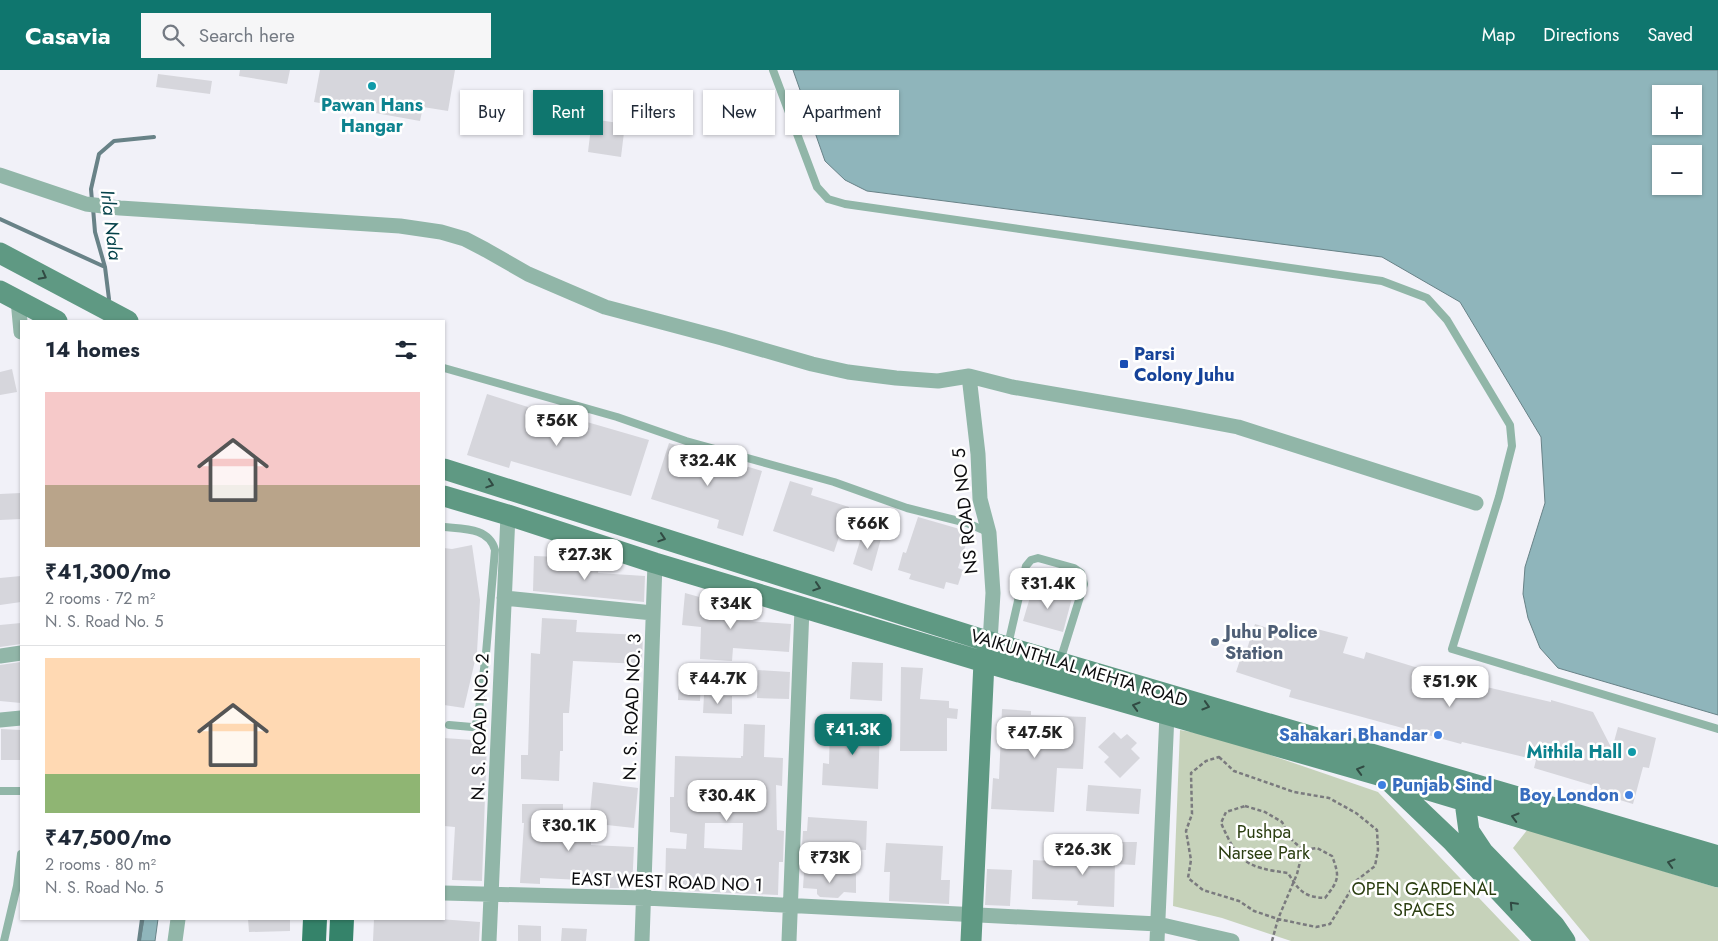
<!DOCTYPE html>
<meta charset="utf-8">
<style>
body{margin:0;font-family:Jost,sans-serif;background:#f6f6f7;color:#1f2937;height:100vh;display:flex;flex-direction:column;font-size:19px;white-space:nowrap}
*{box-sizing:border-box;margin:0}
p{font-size:16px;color:#747a83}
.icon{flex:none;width:28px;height:28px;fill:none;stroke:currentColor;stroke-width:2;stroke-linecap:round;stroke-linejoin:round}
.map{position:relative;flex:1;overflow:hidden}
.side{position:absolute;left:20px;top:250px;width:425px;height:600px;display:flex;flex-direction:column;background:#fff;border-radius:0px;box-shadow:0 1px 4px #0004}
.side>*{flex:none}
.guide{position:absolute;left:460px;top:20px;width:475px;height:45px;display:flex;gap:10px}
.fabs{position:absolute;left:1652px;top:15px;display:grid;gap:10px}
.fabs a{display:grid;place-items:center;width:50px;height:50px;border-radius:0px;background:#fff;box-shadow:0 1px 4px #0004;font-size:25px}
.price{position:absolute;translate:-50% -42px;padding:0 11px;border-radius:10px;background:#fff;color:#222;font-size:16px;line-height:32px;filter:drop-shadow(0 1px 2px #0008)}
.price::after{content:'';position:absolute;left:50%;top:30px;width:15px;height:11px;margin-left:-8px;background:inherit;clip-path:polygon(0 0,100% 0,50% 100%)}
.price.selected{background:#0f766e;color:#fff}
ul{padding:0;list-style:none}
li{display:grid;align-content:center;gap:10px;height:265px;padding:0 25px}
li+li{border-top:1px solid #e0e1e3}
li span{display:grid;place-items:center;height:155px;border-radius:0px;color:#555}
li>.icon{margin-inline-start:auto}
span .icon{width:90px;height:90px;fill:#fffc;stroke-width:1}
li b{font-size:21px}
h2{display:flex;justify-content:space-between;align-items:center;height:60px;padding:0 25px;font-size:21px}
.pill{padding:0 18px;border-radius:0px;background:#fff;box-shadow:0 1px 4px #0004;font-size:18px;line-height:45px}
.pill.selected{background:#0f766e;color:#fff}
header{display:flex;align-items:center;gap:30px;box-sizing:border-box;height:70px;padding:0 25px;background:#0f766e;color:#fff}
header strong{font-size:24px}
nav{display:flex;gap:28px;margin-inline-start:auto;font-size:18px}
.search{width:350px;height:45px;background:#f6f6f7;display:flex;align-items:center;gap:12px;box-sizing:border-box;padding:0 18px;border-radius:0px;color:#747a83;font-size:19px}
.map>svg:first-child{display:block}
.green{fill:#c6d2ba}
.water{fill:#8fb5bb;stroke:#688287;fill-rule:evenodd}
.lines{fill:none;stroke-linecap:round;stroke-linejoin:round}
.stream{stroke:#688287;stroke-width:4}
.building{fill:#d6d6dc;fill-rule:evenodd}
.path{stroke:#7a7a7e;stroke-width:2.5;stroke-dasharray:4 2.5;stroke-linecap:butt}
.lane{stroke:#91b6a8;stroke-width:8}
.street{stroke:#91b6a8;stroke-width:15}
.secondary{stroke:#5f9983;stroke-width:21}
.primary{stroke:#35836a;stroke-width:24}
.oneway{stroke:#314b43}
.culture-dot{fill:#0f9aa8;stroke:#fff;stroke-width:2}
.transit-dot{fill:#1a4fb4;stroke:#fff;stroke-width:2}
.service-dot{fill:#5c6f8a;stroke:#fff;stroke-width:2}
.shop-dot{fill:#3f7fe0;stroke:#fff;stroke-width:2}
.labels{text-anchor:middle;stroke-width:5;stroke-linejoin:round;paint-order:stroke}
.culture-label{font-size:18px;font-weight:bold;fill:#0d838f;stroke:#fff}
.transit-label{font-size:18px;font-weight:bold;fill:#164399;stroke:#fff;text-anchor:start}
.street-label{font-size:18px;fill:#0c0c0e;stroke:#fff}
.service-label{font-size:18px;font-weight:bold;fill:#4e5e75;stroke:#fff;text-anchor:start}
.shop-label{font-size:18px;font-weight:bold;fill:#366cbe;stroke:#fff;text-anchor:end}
.park-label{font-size:18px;fill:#2c3f12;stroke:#fff}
.water-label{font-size:19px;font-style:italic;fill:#05424a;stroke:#fff}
</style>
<header>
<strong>Casavia</strong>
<div class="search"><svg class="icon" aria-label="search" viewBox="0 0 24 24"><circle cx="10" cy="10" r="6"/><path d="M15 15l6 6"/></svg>Search here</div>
<nav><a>Map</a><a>Directions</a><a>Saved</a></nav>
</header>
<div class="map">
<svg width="1718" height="871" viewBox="0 0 1718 871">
<rect width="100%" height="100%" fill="#f1f1f8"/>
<path class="green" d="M1180 660 1218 667 1378 722 1520 871H1291L1222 848 1173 836Z
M1528 759 1718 818V871H1590L1513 778Z"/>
<path class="water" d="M793 0H1718V645L1558 598 1540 578 1528 548 1523 524 1525 497 1545 433 1541 367 1460 232 1382 187 867 121 845 110 825 91ZM1661 24H1694V56H1661ZM1661 84H1694V116H1661Z
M144 849H158L155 871H140Z"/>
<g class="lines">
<path class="stream" d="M92 131 91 119 99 84 114 71 154 67
M93 138 95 162 105 197 109 229
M0 149 105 197
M139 871 142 849"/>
</g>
<path class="building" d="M240 0H290L287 14 239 6Z
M320 0H455L448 41 423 37 420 51 314 32Z
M158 4 212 11 210 24 156 17Z
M592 49 625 54 621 87 588 82Z
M12 299 17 322 0 325V302Z
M487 324 528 337 526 343 584 361 587 352 649 370 631 426 511 391 509 398 467 385Z
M669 373 762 401 743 466 717 458 719 450 651 429Z
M790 411 813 418 811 425 849 437 834 482 773 461Z
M21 423V449L0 450V424Z
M918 447 970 462 958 498 963 500 958 515 946 512 944 519 909 509 911 504 898 500 903 482 906 483Z
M864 458 882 465 872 501 853 494Z
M472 475 480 530 477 582 464 638 444 635V478L452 479Z
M534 486 560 487 559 492 599 494 598 503 645 506 644 532 533 521Z
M21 506V532L0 535V508Z
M1033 517 1072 528 1063 562 1023 551Z
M685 523 732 536 731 550 791 554 789 582 733 578 732 591 700 589 701 557 682 555Z
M542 548 577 550 576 562 643 565 642 594 573 591 569 643H563V681H560L559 711 521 709V685H528L531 583 540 584Z
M21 553V574L0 577V555Z
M1255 554 1305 570 1309 557 1348 567 1343 583 1364 589 1366 582 1428 601 1430 596 1479 610 1478 615 1551 632V630L1593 642 1612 679 1618 657 1656 668 1649 698 1643 697 1633 734 1600 724 1601 718 1534 698 1536 690 1462 672 1461 674 1289 627 1291 620 1236 602 1244 578 1247 579Z
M21 592V633L0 631V595Z
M852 592 883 593 882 631 850 629Z
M901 597 923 598 920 629 949 631V638L958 639 957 649 947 648V681H900Z
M758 600 790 602 789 629 757 628Z
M679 611 701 612 700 631 678 630Z
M704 625 732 626V644L703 643Z
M1002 639 1031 641V645L1086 647 1083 699 1057 698 1054 742 991 739 993 708 999 709Z
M830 653 880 655 878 719 822 715 823 693 829 694Z
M744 654 765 655 764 687 783 688 782 716 776 715 777 760 784 761 783 792H779L778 825 665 820 666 778 686 779 687 764 670 762V727H674L675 686 741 688V686H743ZM705 753H743L742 780 704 778Z
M1 659 21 660V690H1Z
M1114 662 1121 669 1127 664 1137 673 1131 679 1140 688 1120 708 1104 692 1109 687 1098 677Z
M444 668 487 671 482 811 452 810 455 757 444 756Z
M593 712 638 718 634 758 589 753Z
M1088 715 1141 719 1139 744 1086 741Z
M522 734H563V763L591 765V775L634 777 632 818H602V811L540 808V814L520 813 524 753H522Z
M808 747 867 751 866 780 802 776 803 761H807Z
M1101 772H1137L1135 795 1115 794 1114 837 1077 835 1078 831 1032 829 1033 790 1085 793 1087 780 1099 781Z
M886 773 943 776 941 810H950L949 834 889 831 890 802H884Z
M987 799 1012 800 1010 836 985 835Z
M804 802 856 804V823L844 822 838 828 820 827 817 824V819L803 818Z
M248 849H290V861L249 862Z
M374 849H439L480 852 479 871H373Z
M518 855 541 856V871H518Z
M562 858 587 859 586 871H561Z"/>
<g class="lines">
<path class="path" d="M1219 687 1234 701 1294 722 1329 728 1356 743 1377 760 1378 780 1375 796 1357 810 1330 854 1316 857 1278 849 1254 841 1239 831 1203 820 1188 808 1191 790 1186 761 1192 744 1191 703 1206 691Z
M1245 736 1265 742 1282 752 1292 770 1303 780 1317 778 1332 786C1340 807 1339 810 1325 828 1304 827 1299 821 1288 803 1245 797 1239 793 1221 753L1226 742Z
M1272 871 1278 849 1297 804 1303 780"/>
<path class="lane" d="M773 0 817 117 828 129 845 134 1382 211 1427 228 1447 250 1510 355 1512 376 1499 427 1452 579 1718 659
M444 298 617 347 686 371 834 412 907 438 967 453 988 462
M444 457C462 459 489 457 495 480L486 583 478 647 475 656 472 657 449 655
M1008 575 1026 496 1031 490 1038 488 1074 498 1081 503 1084 514 1060 591
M0 721H21
M4 871 17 816 21 784"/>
<path class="street" d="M0 105 86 134 120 138 400 156 441 162 465 169 486 180 528 204 605 237 722 268 812 294 848 302 896 308 938 311 969 306 1012 317 1175 345 1238 357 1476 433
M18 230 21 262
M969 306 978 384 980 429 989 463 993 523 990 572
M504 528 653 543
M0 586 21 583
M0 650 21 648
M444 823 645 828 1158 854 1232 871
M175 871 178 849
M489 871 508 445
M642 871 655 493
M789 871 802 538
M1157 871 1167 644 1170 636"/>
<path class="secondary" d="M0 183 128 251
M0 221 57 251
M444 399 990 572 1718 786
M444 426 508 445 655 493 984 592 1385 707 1718 807
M1389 711 1453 772 1546 871
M1465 732 1469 761 1483 782 1554 855 1565 871
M971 871 984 592 988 579"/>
<path class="primary" d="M314 871 315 849
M341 871 342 849"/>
</g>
<defs><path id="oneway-chevron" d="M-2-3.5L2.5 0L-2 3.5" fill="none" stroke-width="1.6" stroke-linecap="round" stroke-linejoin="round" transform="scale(1.25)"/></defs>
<g class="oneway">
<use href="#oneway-chevron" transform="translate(43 206) rotate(28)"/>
<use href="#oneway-chevron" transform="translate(490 414) rotate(18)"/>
<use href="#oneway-chevron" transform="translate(662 468) rotate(18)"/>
<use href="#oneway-chevron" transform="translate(817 517) rotate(18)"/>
<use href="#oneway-chevron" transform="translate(1136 636) rotate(-164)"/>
<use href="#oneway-chevron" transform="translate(1206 636) rotate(17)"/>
<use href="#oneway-chevron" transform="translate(1360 700) rotate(-164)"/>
<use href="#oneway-chevron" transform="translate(1515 747) rotate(-164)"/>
<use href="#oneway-chevron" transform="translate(1671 793) rotate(-164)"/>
<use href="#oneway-chevron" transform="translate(1513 835) rotate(-133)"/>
</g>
<g class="culture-dot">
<circle cx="372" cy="16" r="5"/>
<circle cx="1632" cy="682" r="5"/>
</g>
<rect class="transit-dot" x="1119" y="289" width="10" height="10" rx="2.5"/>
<circle class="service-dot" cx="1215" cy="572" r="5"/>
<g class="shop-dot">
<circle cx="1438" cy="665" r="5"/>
<circle cx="1382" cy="715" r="5"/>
<circle cx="1629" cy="725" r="5"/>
</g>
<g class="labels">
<g class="culture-label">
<text x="372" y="41">Pawan Hans<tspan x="372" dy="21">Hangar</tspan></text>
<text x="1622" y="688" text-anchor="end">Mithila Hall</text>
</g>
<g class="transit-label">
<text x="1134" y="290">Parsi<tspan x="1134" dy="21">Colony Juhu</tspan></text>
</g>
<g class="street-label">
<text transform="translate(965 441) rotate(-96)" y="6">NS ROAD NO 5</text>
<text transform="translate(1079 598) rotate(17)" y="6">VAIKUNTHLAL MEHTA ROAD</text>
<text transform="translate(632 637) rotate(-88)" y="6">N. S. ROAD NO. 3</text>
<text transform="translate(480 657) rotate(-88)" y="6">N. S. ROAD NO. 2</text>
<text transform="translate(667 812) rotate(2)" y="6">EAST WEST ROAD NO 1</text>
</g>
<g class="service-label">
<text x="1225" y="568">Juhu Police<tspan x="1225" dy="21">Station</tspan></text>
</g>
<g class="shop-label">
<text x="1428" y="671">Sahakari Bhandar</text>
<text x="1392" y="721" text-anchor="start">Punjab Sind</text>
<text x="1619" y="731">Boy London</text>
</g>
<g class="park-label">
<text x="1264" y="768">Pushpa<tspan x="1264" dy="21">Narsee Park</tspan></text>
<text x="1424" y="825">OPEN GARDENAL<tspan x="1424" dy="21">SPACES</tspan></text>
</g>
<g class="water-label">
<text transform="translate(112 155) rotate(83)" y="7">Irla Nala</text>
</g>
</g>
</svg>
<div class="fabs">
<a>+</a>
<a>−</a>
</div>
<b class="price" style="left:557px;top:377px">₹56K</b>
<b class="price" style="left:708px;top:417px">₹32.4K</b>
<b class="price" style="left:868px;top:480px">₹66K</b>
<b class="price" style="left:585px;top:511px">₹27.3K</b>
<b class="price" style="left:1048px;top:540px">₹31.4K</b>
<b class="price" style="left:731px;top:560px">₹34K</b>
<b class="price" style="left:718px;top:635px">₹44.7K</b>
<b class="price" style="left:1450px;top:638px">₹51.9K</b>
<b class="price selected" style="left:853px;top:686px">₹41.3K</b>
<b class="price" style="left:1035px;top:689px">₹47.5K</b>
<b class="price" style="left:727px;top:752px">₹30.4K</b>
<b class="price" style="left:569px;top:782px">₹30.1K</b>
<b class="price" style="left:1083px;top:806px">₹26.3K</b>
<b class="price" style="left:830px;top:814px">₹73K</b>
<div class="guide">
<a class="pill">Buy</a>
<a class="pill selected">Rent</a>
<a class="pill">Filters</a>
<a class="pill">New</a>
<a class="pill">Apartment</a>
</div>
<section class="side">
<h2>14 homes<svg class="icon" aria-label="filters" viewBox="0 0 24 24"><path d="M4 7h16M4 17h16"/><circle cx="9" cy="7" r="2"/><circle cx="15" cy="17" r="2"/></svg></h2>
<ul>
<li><span style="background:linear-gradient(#f6c9c9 60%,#b9a48a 0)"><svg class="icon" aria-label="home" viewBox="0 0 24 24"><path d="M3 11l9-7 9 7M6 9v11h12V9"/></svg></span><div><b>₹41,300/mo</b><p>2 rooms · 72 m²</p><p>N. S. Road No. 5</p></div></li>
<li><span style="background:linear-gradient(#ffd9b3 75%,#8fb573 0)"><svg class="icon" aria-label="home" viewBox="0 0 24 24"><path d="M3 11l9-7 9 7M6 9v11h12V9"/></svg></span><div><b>₹47,500/mo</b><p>2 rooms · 80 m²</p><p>N. S. Road No. 5</p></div></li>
</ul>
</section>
</div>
